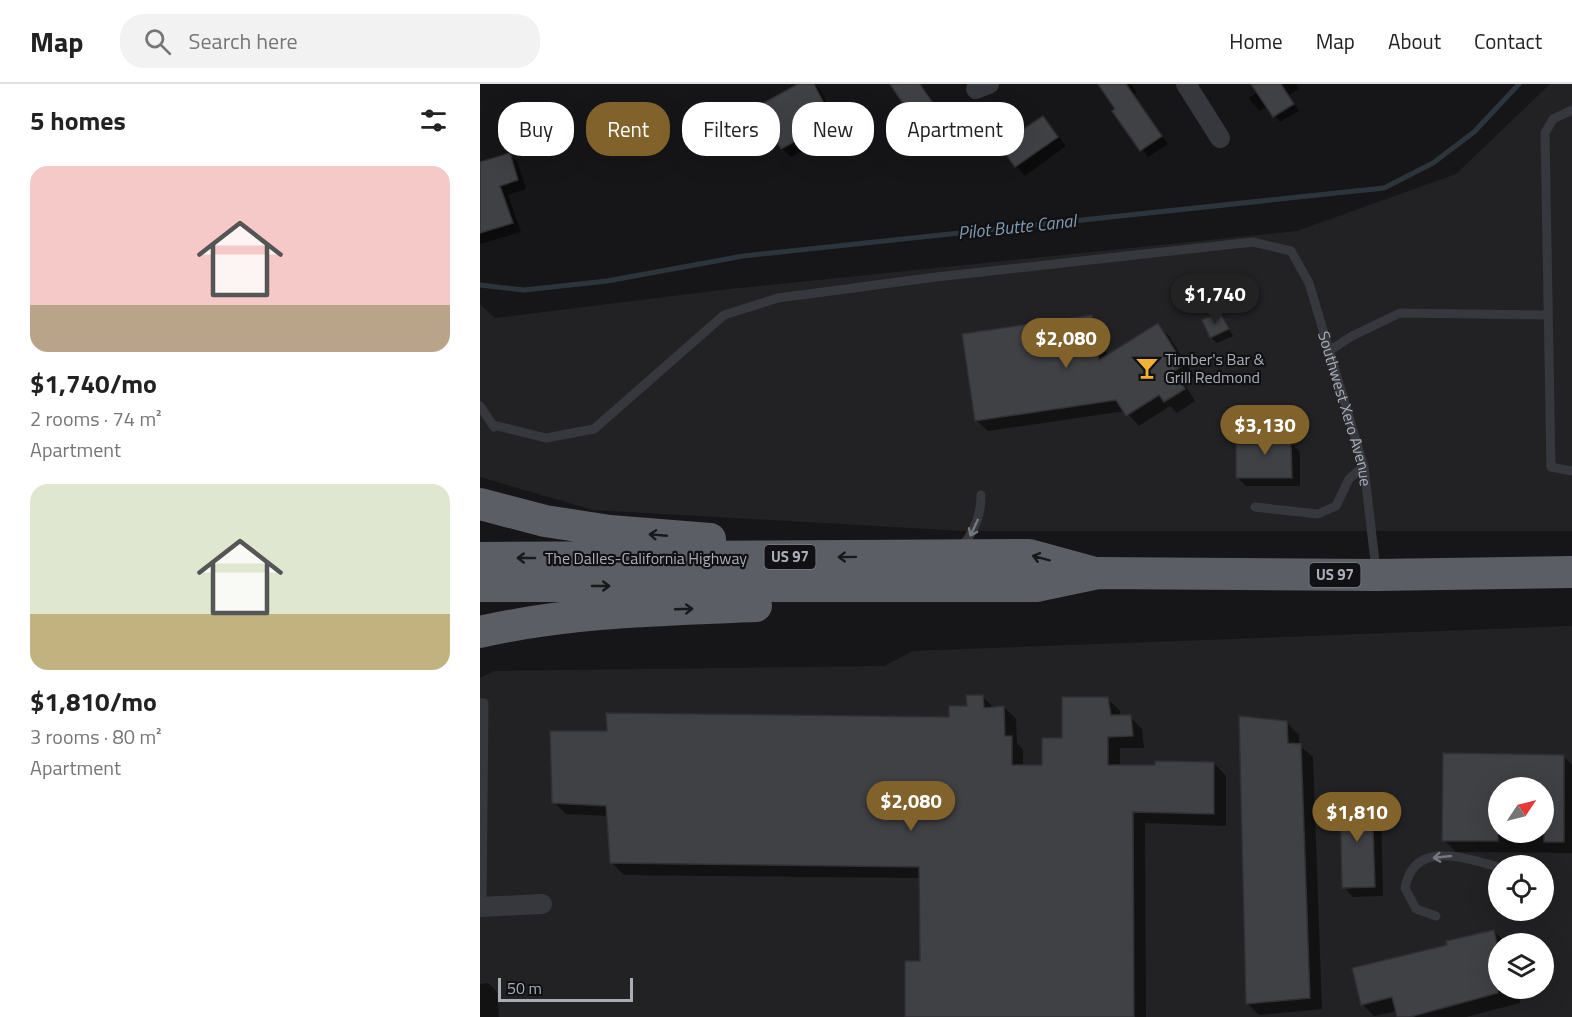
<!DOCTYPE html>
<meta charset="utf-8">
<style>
body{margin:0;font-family:"Titillium Web",sans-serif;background:#f2f2f2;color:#222;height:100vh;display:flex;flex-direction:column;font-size:22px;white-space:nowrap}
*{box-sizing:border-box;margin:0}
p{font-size:20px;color:#767676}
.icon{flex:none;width:33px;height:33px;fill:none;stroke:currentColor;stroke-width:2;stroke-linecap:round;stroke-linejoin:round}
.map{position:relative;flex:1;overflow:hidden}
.drawer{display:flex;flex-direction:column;background:#fff;width:480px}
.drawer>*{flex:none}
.hud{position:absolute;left:18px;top:18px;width:570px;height:54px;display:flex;gap:12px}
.needle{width:39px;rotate:55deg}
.fabs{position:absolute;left:1008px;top:693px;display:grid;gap:12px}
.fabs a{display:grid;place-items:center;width:66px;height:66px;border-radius:50%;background:#fff;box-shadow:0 6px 24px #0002;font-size:30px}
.scale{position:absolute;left:18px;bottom:15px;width:135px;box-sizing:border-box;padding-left:6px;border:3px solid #a8adb8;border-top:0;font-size:16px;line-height:21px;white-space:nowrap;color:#a8adb8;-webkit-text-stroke:4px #111113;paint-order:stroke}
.price{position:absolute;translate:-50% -51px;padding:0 14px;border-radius:21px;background:#80622a;color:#fff;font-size:20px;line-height:39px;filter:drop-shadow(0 2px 3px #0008)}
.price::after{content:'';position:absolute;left:50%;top:36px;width:18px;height:14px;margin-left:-9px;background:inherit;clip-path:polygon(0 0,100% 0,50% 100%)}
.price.selected{background:#222;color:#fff}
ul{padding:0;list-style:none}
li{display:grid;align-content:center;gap:12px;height:318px;padding:0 30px}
li span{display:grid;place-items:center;height:186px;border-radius:18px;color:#555}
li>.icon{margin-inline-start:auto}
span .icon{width:108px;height:108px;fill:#fffc;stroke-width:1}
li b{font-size:26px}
h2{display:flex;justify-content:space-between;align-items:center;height:72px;padding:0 30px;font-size:26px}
.chip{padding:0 21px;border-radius:24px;background:#fff;box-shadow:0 6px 24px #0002;font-size:21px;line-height:54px}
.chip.selected{background:#80622a;color:#fff}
header{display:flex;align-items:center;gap:36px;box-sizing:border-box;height:84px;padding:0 30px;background:#fff;border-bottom:2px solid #e0e0e0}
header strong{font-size:28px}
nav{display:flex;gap:33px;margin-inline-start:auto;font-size:21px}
.search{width:420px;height:54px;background:#f2f2f2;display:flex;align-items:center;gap:15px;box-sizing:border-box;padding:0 21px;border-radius:24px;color:#767676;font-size:22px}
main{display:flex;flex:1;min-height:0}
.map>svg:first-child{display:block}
.built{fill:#222225;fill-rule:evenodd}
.shadow{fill:#0007;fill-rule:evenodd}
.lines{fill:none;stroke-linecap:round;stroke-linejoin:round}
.stream{stroke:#2c353c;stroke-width:5}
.building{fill:#404145;stroke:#303034;stroke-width:1.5}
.service{stroke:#37383d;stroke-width:9}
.minor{stroke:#37383d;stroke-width:20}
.trunk{stroke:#5b5e65;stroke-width:32}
.oneway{stroke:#757881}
.oneway2{stroke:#18191b}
.labels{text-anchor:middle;stroke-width:4.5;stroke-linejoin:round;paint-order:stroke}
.shield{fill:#111113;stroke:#7b7e86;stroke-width:1.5}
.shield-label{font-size:15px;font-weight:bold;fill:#a8adb8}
.poi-label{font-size:16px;fill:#a8adb8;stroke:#111113;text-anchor:start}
.street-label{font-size:16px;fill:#a8adb8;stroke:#111113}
.water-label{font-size:18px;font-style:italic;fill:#7f9bb3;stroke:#111113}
</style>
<header>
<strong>Map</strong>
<div class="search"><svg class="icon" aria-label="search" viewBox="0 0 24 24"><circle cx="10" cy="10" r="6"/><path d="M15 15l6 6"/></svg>Search here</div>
<nav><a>Home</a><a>Map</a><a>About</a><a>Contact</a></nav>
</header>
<main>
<section class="drawer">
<h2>5 homes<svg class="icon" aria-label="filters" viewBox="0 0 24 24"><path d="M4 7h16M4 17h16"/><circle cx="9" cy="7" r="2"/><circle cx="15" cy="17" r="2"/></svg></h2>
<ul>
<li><span style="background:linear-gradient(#f6c9c9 75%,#b9a48a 0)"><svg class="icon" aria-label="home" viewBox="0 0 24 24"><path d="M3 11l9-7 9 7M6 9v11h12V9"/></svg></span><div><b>$1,740/mo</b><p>2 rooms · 74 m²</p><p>Apartment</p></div></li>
<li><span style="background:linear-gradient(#dfe7d0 70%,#c2b280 0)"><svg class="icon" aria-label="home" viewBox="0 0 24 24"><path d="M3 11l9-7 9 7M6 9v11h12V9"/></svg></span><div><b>$1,810/mo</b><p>3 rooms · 80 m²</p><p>Apartment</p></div></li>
</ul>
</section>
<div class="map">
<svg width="1092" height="933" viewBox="0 0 1092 933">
<rect width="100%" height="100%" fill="#161618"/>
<path class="built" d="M1070 0H1092V447H482L113 426 0 393V220L15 234 249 205 817 147 976 90Z
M1092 542V933H0V594L15 587 404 582 433 567ZM1018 704H1064V748H1018ZM1018 782H1064V826H1018ZM1018 860H1064V904H1018Z"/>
<path class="shadow" d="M321 0H335L339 4 361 46 311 73 302 64Z
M411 0H441L475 50 456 62 447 53Z
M620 0H651L657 9 654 11 688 60 668 73Z
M773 0H816L819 5 809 11 819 27 800 38 788 22 779 27 769 14 778 8Z
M563 33 586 62 545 92 521 62Z
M29 70 38 79 46 105 28 111 41 148 0 160V79Z
M740 229 753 252 737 259 731 253Z
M612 233 623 244 627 273 677 241 689 252 714 292 704 299 715 317 697 329 690 322 659 342 645 327 508 347 496 336Z
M798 342 807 351V359H811L820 368V402H766L757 393 776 361Z
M502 612 514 624 524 623 536 635 537 659 543 666V683H564L583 655 628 615 640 627 641 633H650L662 645 664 664H640V682L734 679 746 692V742L665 739 666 933H427L441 879V794L144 791 132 779 129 732 86 730 74 718 128 648 471 635Z
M807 639 819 651V661L833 673 842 925 779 931 767 919Z
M964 671 1083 672 1092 681V769L976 768 964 756ZM1018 704H1064V748H1018Z
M892 714 901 723 903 812 873 813 864 803Z
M1014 847 1026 859 1018 860V904H1037L1040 919 986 933H918L917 927 894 932 882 920 969 862Z
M8 899 17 908 19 933H0V900Z"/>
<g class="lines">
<path class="stream" d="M0 201 44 206 127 197 263 172 904 104 953 79 994 48 1039 0"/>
</g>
<path class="building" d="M318 0H334L353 37 301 65 278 22Z
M410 0H440L467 40 446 54Z
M618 0H646L682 52 660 67 632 27 635 25Z
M771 0H801L814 20 793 33Z
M563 32 578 53 535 83 519 61Z
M30 69 38 96 20 102 33 139 0 149V78Z
M740 228 749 245 730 254 722 236Z
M612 231 619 276 678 239 704 281 694 287 705 305 684 318 679 311 646 332 636 316 495 337 482 250Z
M774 341H798L799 358H811L812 394H756V360H775Z
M486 611H503L504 624 524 622 525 652H532V681H562V654H582V613H628L631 631H651L653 652 628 653V681H675V677L734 678V730L653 728 654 933H425V877H440L439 783 130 779 126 722 72 719 70 647H127L126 629 469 633V622H487Z
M759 632 807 637 808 659 821 660 830 914 766 920Z
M963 669 1084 671V758H1064V704H1018V757H962Z
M892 713 895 803 862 804 860 714Z
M1014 846 1018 864V909L930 933H917L912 913 881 921 872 884 967 861 966 857Z"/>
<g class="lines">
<g class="service">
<path d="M1092 26 1073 35 1065 49 1071 383 1092 387"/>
<path d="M849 267 872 252 920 229 1068 231"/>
<path d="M0 322 14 343"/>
<path id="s1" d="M13 341 66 354 114 345 244 231 298 214 456 193 773 158 811 167 829 199 884 383 896 486"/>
<path d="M775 423 838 430 856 422 869 395 878 387 885 390"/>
<path d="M481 463C495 448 501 430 501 411"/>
<path d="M0 619H4L2 823"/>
<path d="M956 832 936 825 925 804C934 755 985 774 1018 783"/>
</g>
<path class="minor" d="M706 0 740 54
M496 5 509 0
M0 823 62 820"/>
<path class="trunk" d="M0 420 65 437 130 447 230 455
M0 474 549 471 611 488
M0 502H556L618 489 896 491 1092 488
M0 548C91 527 183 526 276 522"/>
</g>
<defs><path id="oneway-shaft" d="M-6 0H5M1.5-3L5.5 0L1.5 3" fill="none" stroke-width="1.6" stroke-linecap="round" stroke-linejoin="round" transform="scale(1.5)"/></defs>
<g class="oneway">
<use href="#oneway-shaft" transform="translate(494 444) rotate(115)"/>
<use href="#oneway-shaft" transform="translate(962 773) rotate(174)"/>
</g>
<g class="oneway2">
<use href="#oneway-shaft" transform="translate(178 451) rotate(-175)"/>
<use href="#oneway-shaft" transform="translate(367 473) rotate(179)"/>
<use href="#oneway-shaft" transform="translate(46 474) rotate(180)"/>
<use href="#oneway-shaft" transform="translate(561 474) rotate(-165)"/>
<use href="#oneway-shaft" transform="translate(121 502)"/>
<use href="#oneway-shaft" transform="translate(204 525) rotate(-2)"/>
</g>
<defs>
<g id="bar-bare" transform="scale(1.8)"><path d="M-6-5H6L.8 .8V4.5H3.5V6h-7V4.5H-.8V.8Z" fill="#f2b134" stroke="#111113" stroke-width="2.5" paint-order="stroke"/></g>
</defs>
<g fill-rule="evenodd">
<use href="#bar-bare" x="667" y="284"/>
</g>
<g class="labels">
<g class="shield">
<rect x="284.5" y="461" width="51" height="24" rx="4.5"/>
<rect x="829.5" y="479" width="51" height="24" rx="4.5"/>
</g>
<g class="shield-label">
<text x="310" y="478">US 97</text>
<text x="855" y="496">US 97</text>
</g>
<g class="poi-label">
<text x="685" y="281">Timber's Bar &amp;<tspan x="685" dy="18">Grill Redmond</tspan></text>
</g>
<g class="street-label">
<text dy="6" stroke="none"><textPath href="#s1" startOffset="1018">Southwest Xero Avenue</textPath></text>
<text x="166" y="480">The Dalles-California Highway</text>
</g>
<g class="water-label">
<text transform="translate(537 143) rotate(-6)" y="6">Pilot Butte Canal</text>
</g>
</g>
</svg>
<div class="fabs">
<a><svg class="needle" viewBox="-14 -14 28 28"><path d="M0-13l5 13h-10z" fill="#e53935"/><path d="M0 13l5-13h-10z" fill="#767676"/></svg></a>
<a><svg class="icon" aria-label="locate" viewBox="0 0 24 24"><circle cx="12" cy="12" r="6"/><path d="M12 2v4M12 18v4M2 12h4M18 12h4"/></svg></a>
<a><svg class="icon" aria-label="layers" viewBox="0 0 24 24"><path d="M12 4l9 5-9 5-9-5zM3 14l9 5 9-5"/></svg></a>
</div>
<div class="scale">50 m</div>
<b class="price selected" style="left:735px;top:241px">$1,740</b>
<b class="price" style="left:586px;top:285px">$2,080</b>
<b class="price" style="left:785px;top:372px">$3,130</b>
<b class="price" style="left:431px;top:748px">$2,080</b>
<b class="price" style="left:877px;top:759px">$1,810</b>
<div class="hud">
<a class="chip">Buy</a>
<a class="chip selected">Rent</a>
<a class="chip">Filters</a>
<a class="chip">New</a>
<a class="chip">Apartment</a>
</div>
</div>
</main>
